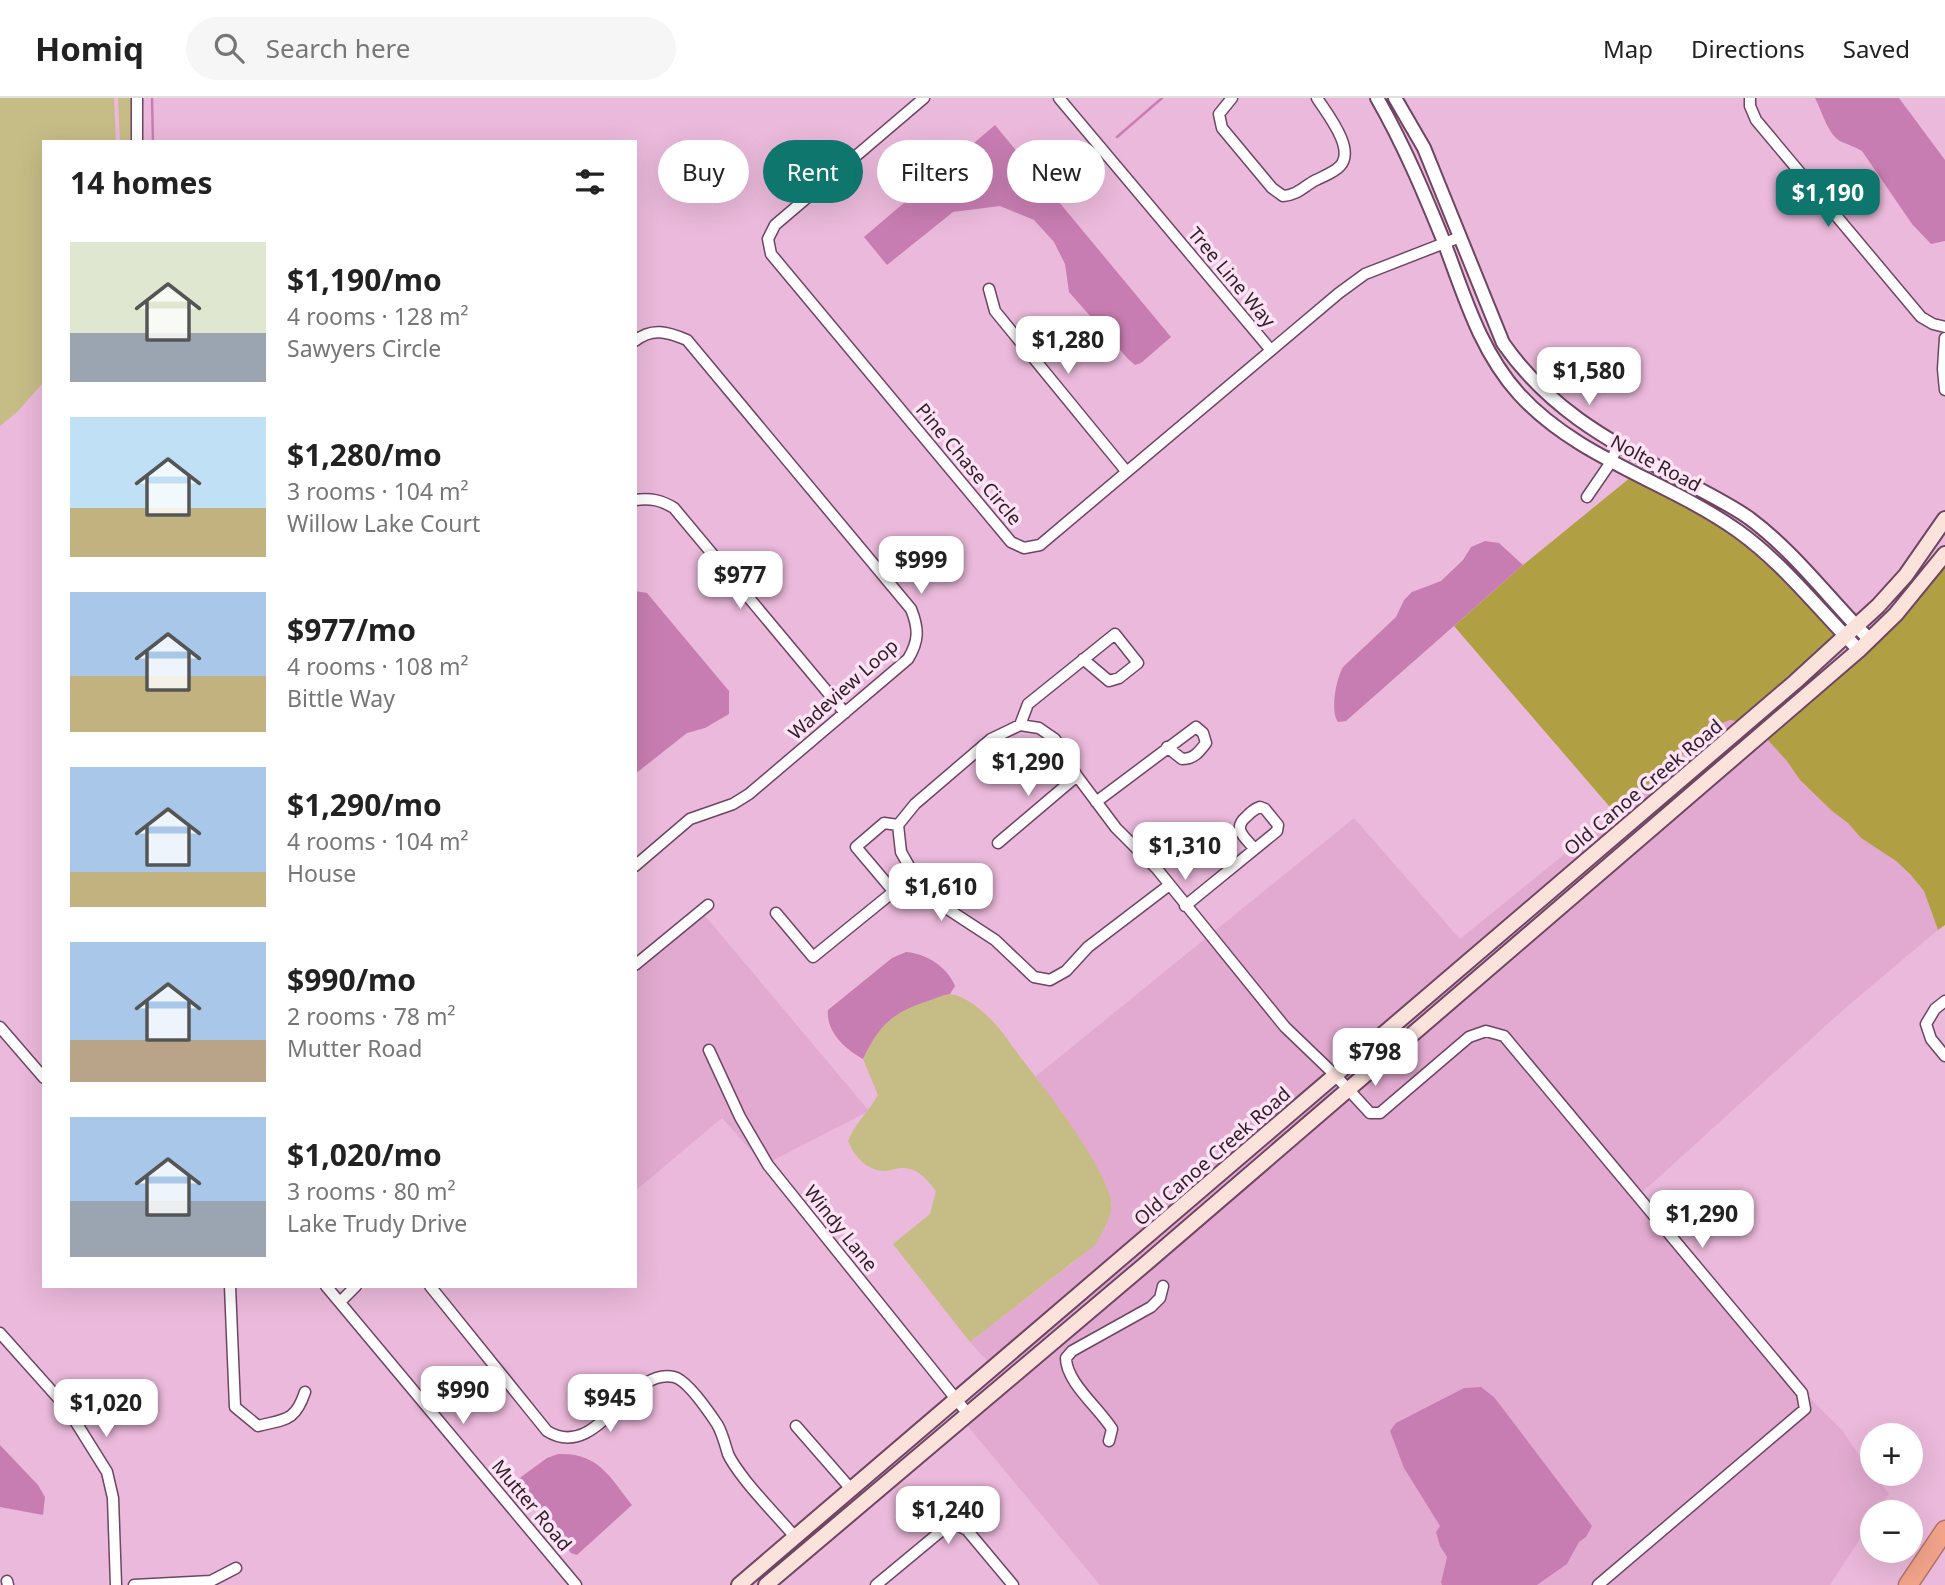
<!DOCTYPE html>
<meta charset="utf-8">
<style>
body{margin:0;font-family:"Noto Sans",sans-serif;background:#f6f6f6;color:#222;height:100vh;display:flex;flex-direction:column;font-size:26px;white-space:nowrap}
*{box-sizing:border-box;margin:0}
p{font-size:23px;color:#767676}
.icon{flex:none;width:38px;height:38px;fill:none;stroke:currentColor;stroke-width:2;stroke-linecap:round;stroke-linejoin:round}
.map{position:relative;flex:1;overflow:hidden}
.drawer{position:absolute;left:42px;top:42px;width:595px;height:1148px;display:flex;flex-direction:column;background:#fff;border-radius:0px;box-shadow:0 7px 28px #0002}
.drawer>*{flex:none}
.banner{position:absolute;left:658px;top:42px;width:665px;height:63px;display:flex;gap:14px}
.fabs{position:absolute;left:1860px;top:1325px;display:grid;gap:14px}
.fabs a{display:grid;place-items:center;width:63px;height:63px;border-radius:50%;background:#fff;box-shadow:0 7px 28px #0002;font-size:35px}
.price{position:absolute;translate:-50% -60px;padding:0 16px;border-radius:14px;background:#fff;color:#222;font-size:23px;line-height:46px;filter:drop-shadow(0 2px 4px #0008)}
.price::after{content:'';position:absolute;left:50%;top:42px;width:21px;height:16px;margin-left:-10px;background:inherit;clip-path:polygon(0 0,100% 0,50% 100%)}
.price.current{background:#0f766e;color:#fff}
ul{padding:0;list-style:none}
li{display:flex;align-items:center;gap:21px;height:175px;padding:0 28px}
li span{display:grid;place-items:center;flex:none;width:196px;height:140px;border-radius:0px;color:#555}
li>.icon{margin-inline-start:auto}
span .icon{width:84px;height:84px;fill:#fffc;stroke-width:1}
li b{font-size:30px}
h2{display:flex;justify-content:space-between;align-items:center;height:84px;padding:0 28px;font-size:30px}
.pill{padding:0 24px;border-radius:32px;background:#fff;box-shadow:0 7px 28px #0002;font-size:24px;line-height:63px}
.pill.current{background:#0f766e;color:#fff}
header{display:flex;align-items:center;gap:42px;box-sizing:border-box;height:98px;padding:0 35px;background:#fff;border-bottom:2px solid #e0e0e0}
header strong{font-size:33px}
nav{display:flex;gap:38px;margin-inline-start:auto;font-size:24px}
.search{width:490px;height:63px;background:#f6f6f6;display:flex;align-items:center;gap:18px;box-sizing:border-box;padding:0 24px;border-radius:38px;color:#767676;font-size:26px}
.map>svg:first-child{display:block}
.built{fill:#e2aad0}
.green{fill:#c6bc86}
.forest{fill:#b19f43}
.water{fill:#c87db2}
.lines{fill:none;stroke-linecap:round;stroke-linejoin:round}
.stream{stroke:#c87db2;stroke-width:2.5}
.minor-casing{stroke:#6f4563;stroke-width:13}
.tertiary-casing{stroke:#6f4563;stroke-width:16}
.secondary-casing{stroke:#6f4563;stroke-width:18}
.motorway-casing{stroke:#ad7468;stroke-width:21}
.minor{stroke:#fff;stroke-width:10}
.tertiary{stroke:#fff;stroke-width:12}
.secondary{stroke:#fbe3dc;stroke-width:14}
.motorway{stroke:#f2a38a;stroke-width:18}
.labels{text-anchor:middle;stroke-width:7;stroke-linejoin:round;paint-order:stroke}
.street-label{font-size:19px;fill:#2e1c28;stroke:#fde3f4}
</style>
<header>
<strong>Homiq</strong>
<div class="search"><svg class="icon" aria-label="search" viewBox="0 0 24 24"><circle cx="10" cy="10" r="6"/><path d="M15 15l6 6"/></svg>Search here</div>
<nav><a>Map</a><a>Directions</a><a>Saved</a></nav>
</header>
<div class="map">
<svg width="1945" height="1487" viewBox="0 0 1945 1487">
<rect width="100%" height="100%" fill="#ebb9db"/>
<path class="built" d="M1730 622 1742 624 990 1266 970 1244 1074 1164 1106 1129 1112 1105 1099 1074 1035 979 1354 720 1460 841 1615 715 1686 652 1717 627Z
M1751 628 1757 633 1610 759 1605 752Z
M1765 639 1787 663 1800 682 1832 713 1848 725 1861 740 1896 763 1910 776 1924 793 1938 832 1843 912 1636 1100 1767 1258 1842 1332 1866 1367 1889 1396 1878 1414H1872V1422L1830 1487H1537L1567 1466 1579 1444 1586 1439 1553 1379 1494 1299 1481 1289 1464 1290 1409 1320 1404 1370 1441 1429 1440 1448 1447 1459 1441 1484 1442 1487H1100L965 1325Z
M701 813 869 1013 764 1067 722 1020 635 1093V868Z
M1473 865 1479 872 959 1318 952 1310Z"/>
<path class="green" d="M0 0H114L116 44H44V284L16 315 0 328Z
M118 0H133V44H120Z
M947 896C961 896 974 906 984 915 999 927 1010 946 1022 961 1048 995 1101 1062 1111 1102 1114 1117 1102 1135 1095 1147L970 1244 893 1146 930 1116 936 1093C928 1083 920 1072 906 1070 899 1069 891 1073 884 1073 866 1072 854 1058 848 1043 855 1025 869 1014 878 997L863 961C873 939 887 918 909 908 921 902 935 900 947 896Z"/>
<path class="forest" d="M1631 379 1734 437 1774 470 1838 539 1742 624 1730 622 1717 627 1615 715 1454 528 1523 467Z
M1945 464V827L1938 832 1924 793 1910 776 1896 763 1861 740 1848 725 1832 713 1800 682 1787 663 1765 639Z"/>
<path class="water" d="M1815 0H1899L1945 62V143L1931 146 1912 126 1862 53C1855 49 1849 47 1842 44 1828 38 1822 13 1815 0Z
M995 27 1171 239 1141 265 1135 267 1128 261 1069 194 1065 166 1054 144 1034 122 1000 108 953 114 887 167 864 139Z
M1485 443 1499 445 1523 467 1346 623 1338 624C1330 613 1336 581 1343 569L1396 519 1404 502 1412 494 1441 483 1463 462 1471 449Z
M635 493 647 495 729 593V616L705 630 687 635 635 676Z
M906 854C925 855 948 869 955 888L950 896C943 897 936 900 928 903 893 914 879 927 863 961 845 951 826 934 828 912L892 860Z
M1481 1289 1494 1299 1592 1428 1586 1439 1579 1444 1567 1466 1537 1487H1442L1441 1484 1447 1459 1440 1448 1436 1434 1440 1428 1404 1370 1390 1333 1396 1325 1464 1290Z
M0 1347 38 1387 45 1399 43 1417 0 1409Z
M558 1356C598 1354 610 1379 632 1407L577 1457 571 1455 518 1389 521 1379 547 1360Z"/>
<g class="lines">
<path class="stream" d="M152 0 153 44
M1117 39 1162 0
M1058 104 1098 72"/>
<g class="minor-casing">
<path id="minor" d="M137 0V44
M924 0 775 127 768 141 771 156 1011 444 1024 450 1040 447 1339 195 1365 176 1460 139
M1059 0 1270 251
M1232 0 1219 16 1222 30 1272 90 1283 98C1298 97 1304 88 1316 82 1324 78 1335 74 1340 68 1356 51 1327 16 1317 0
M1750 0V8L1756 22 1921 219 1933 226 1945 229
M989 191 995 213 1126 373
M1945 240 1943 271 1945 292
M635 243C652 229 668 234 687 242L911 511C919 531 919 543 908 561L749 696 733 706 690 721 635 768
M1587 399 1611 364 1618 346
M635 402C651 400 661 402 674 410L845 615
M1020 627 1028 606 1115 536 1138 565 1119 580 1109 583 1083 561
M1096 704 1196 629 1203 635 1206 645C1199 654 1194 661 1182 661L1167 649
M998 745 1077 678
M1168 788 1088 849 1066 873 1050 882 1034 879 995 842 943 808 914 777 901 754 898 727 915 706 991 641 1020 627 1039 630 1055 641 1077 678 1116 730 1157 771 1285 929 1335 977 1370 1015H1380L1469 939 1486 933 1504 938 1802 1295 1805 1311 1598 1487
M894 794 856 749 884 725 898 727
M1185 808 1277 733 1278 727 1265 711 1260 709C1254 711 1251 714 1246 719 1232 731 1245 740 1255 751
M776 815 813 859 914 777
M635 867 708 807
M1945 903 1935 911 1926 926 1931 941 1945 958
M0 929 44 980
M709 952 740 1019 768 1067 968 1316
M230 1188 235 1309 258 1328C285 1321 295 1324 305 1294
M326 1188 576 1487
M430 1188 547 1333C598 1365 629 1268 674 1279 687 1282 709 1314 717 1326 722 1334 725 1346 728 1356 732 1365 739 1374 746 1383 761 1402 779 1420 795 1439
M340 1204 356 1188
M0 1235 67 1310 107 1374 113 1400 116 1487
M796 1328 851 1391
M1109 1343 1112 1331C1099 1310 1066 1284 1066 1260L1072 1253 1151 1209 1160 1200 1163 1188
M7 1483 8 1487
M134 1487 211 1483 236 1470
M876 1487 946 1429 957 1427 967 1432 1013 1487"/>
</g>
<g class="tertiary-casing">
<path id="tertiary" d="M1377 0C1404 47 1424 95 1444 144 1464 197 1480 253 1519 296 1578 361 1668 383 1738 433 1784 466 1819 512 1859 552
M1395 0 1424 50 1503 245C1551 314 1612 344 1684 383 1706 395 1729 406 1749 420 1795 454 1830 502 1870 542"/>
</g>
<g class="secondary-casing">
<path id="secondary" d="M739 1487 1795 584 1878 508 1906 477 1945 421
M766 1487 1143 1168 1859 552 1896 516 1945 456"/>
</g>
<g class="motorway-casing">
<path id="motorway" d="M1908 1487 1945 1432"/>
</g>
<use href="#minor" class="minor"/>
<use href="#tertiary" class="tertiary"/>
<use href="#secondary" class="secondary"/>
<use href="#motorway" class="motorway"/>
</g>
<g class="labels">
<g class="street-label">
<text transform="translate(1232 179) rotate(50)" y="7">Tree Line Way</text>
<text transform="translate(1656 365) rotate(28)" y="7">Nolte Road</text>
<text transform="translate(969 366) rotate(50)" y="7">Pine Chase Circle</text>
<text transform="translate(843 591) rotate(-42)" y="7">Wadeview Loop</text>
<text transform="translate(1643 689) rotate(-40)" y="7">Old Canoe Creek Road</text>
<text transform="translate(1212 1058) rotate(-41)" y="7">Old Canoe Creek Road</text>
<text transform="translate(841 1130) rotate(51)" y="7">Windy Lane</text>
<text transform="translate(532 1407) rotate(50)" y="7">Mutter Road</text>
</g>
</g>
</svg>
<div class="fabs">
<a>+</a>
<a>−</a>
</div>
<b class="price current" style="left:1828px;top:131px">$1,190</b>
<b class="price" style="left:1068px;top:278px">$1,280</b>
<b class="price" style="left:1589px;top:309px">$1,580</b>
<b class="price" style="left:921px;top:498px">$999</b>
<b class="price" style="left:740px;top:513px">$977</b>
<b class="price" style="left:1028px;top:700px">$1,290</b>
<b class="price" style="left:1185px;top:784px">$1,310</b>
<b class="price" style="left:941px;top:825px">$1,610</b>
<b class="price" style="left:1375px;top:990px">$798</b>
<b class="price" style="left:1702px;top:1152px">$1,290</b>
<b class="price" style="left:463px;top:1328px">$990</b>
<b class="price" style="left:610px;top:1336px">$945</b>
<b class="price" style="left:106px;top:1341px">$1,020</b>
<b class="price" style="left:948px;top:1448px">$1,240</b>
<div class="banner">
<a class="pill">Buy</a>
<a class="pill current">Rent</a>
<a class="pill">Filters</a>
<a class="pill">New</a>
</div>
<section class="drawer">
<h2>14 homes<svg class="icon" aria-label="filters" viewBox="0 0 24 24"><path d="M4 7h16M4 17h16"/><circle cx="9" cy="7" r="2"/><circle cx="15" cy="17" r="2"/></svg></h2>
<ul>
<li><span style="background:linear-gradient(#dfe7d0 65%,#9aa5b1 0)"><svg class="icon" aria-label="home" viewBox="0 0 24 24"><path d="M3 11l9-7 9 7M6 9v11h12V9"/></svg></span><div><b>$1,190/mo</b><p>4 rooms · 128 m²</p><p>Sawyers Circle</p></div></li>
<li><span style="background:linear-gradient(#bfe0f5 65%,#c2b280 0)"><svg class="icon" aria-label="home" viewBox="0 0 24 24"><path d="M3 11l9-7 9 7M6 9v11h12V9"/></svg></span><div><b>$1,280/mo</b><p>3 rooms · 104 m²</p><p>Willow Lake Court</p></div></li>
<li><span style="background:linear-gradient(#a9c7e8 60%,#c2b280 0)"><svg class="icon" aria-label="home" viewBox="0 0 24 24"><path d="M3 11l9-7 9 7M6 9v11h12V9"/></svg></span><div><b>$977/mo</b><p>4 rooms · 108 m²</p><p>Bittle Way</p></div></li>
<li><span style="background:linear-gradient(#a9c7e8 75%,#c2b280 0)"><svg class="icon" aria-label="home" viewBox="0 0 24 24"><path d="M3 11l9-7 9 7M6 9v11h12V9"/></svg></span><div><b>$1,290/mo</b><p>4 rooms · 104 m²</p><p>House</p></div></li>
<li><span style="background:linear-gradient(#a9c7e8 70%,#b9a48a 0)"><svg class="icon" aria-label="home" viewBox="0 0 24 24"><path d="M3 11l9-7 9 7M6 9v11h12V9"/></svg></span><div><b>$990/mo</b><p>2 rooms · 78 m²</p><p>Mutter Road</p></div></li>
<li><span style="background:linear-gradient(#a9c7e8 60%,#9aa5b1 0)"><svg class="icon" aria-label="home" viewBox="0 0 24 24"><path d="M3 11l9-7 9 7M6 9v11h12V9"/></svg></span><div><b>$1,020/mo</b><p>3 rooms · 80 m²</p><p>Lake Trudy Drive</p></div></li>
</ul>
</section>
</div>
